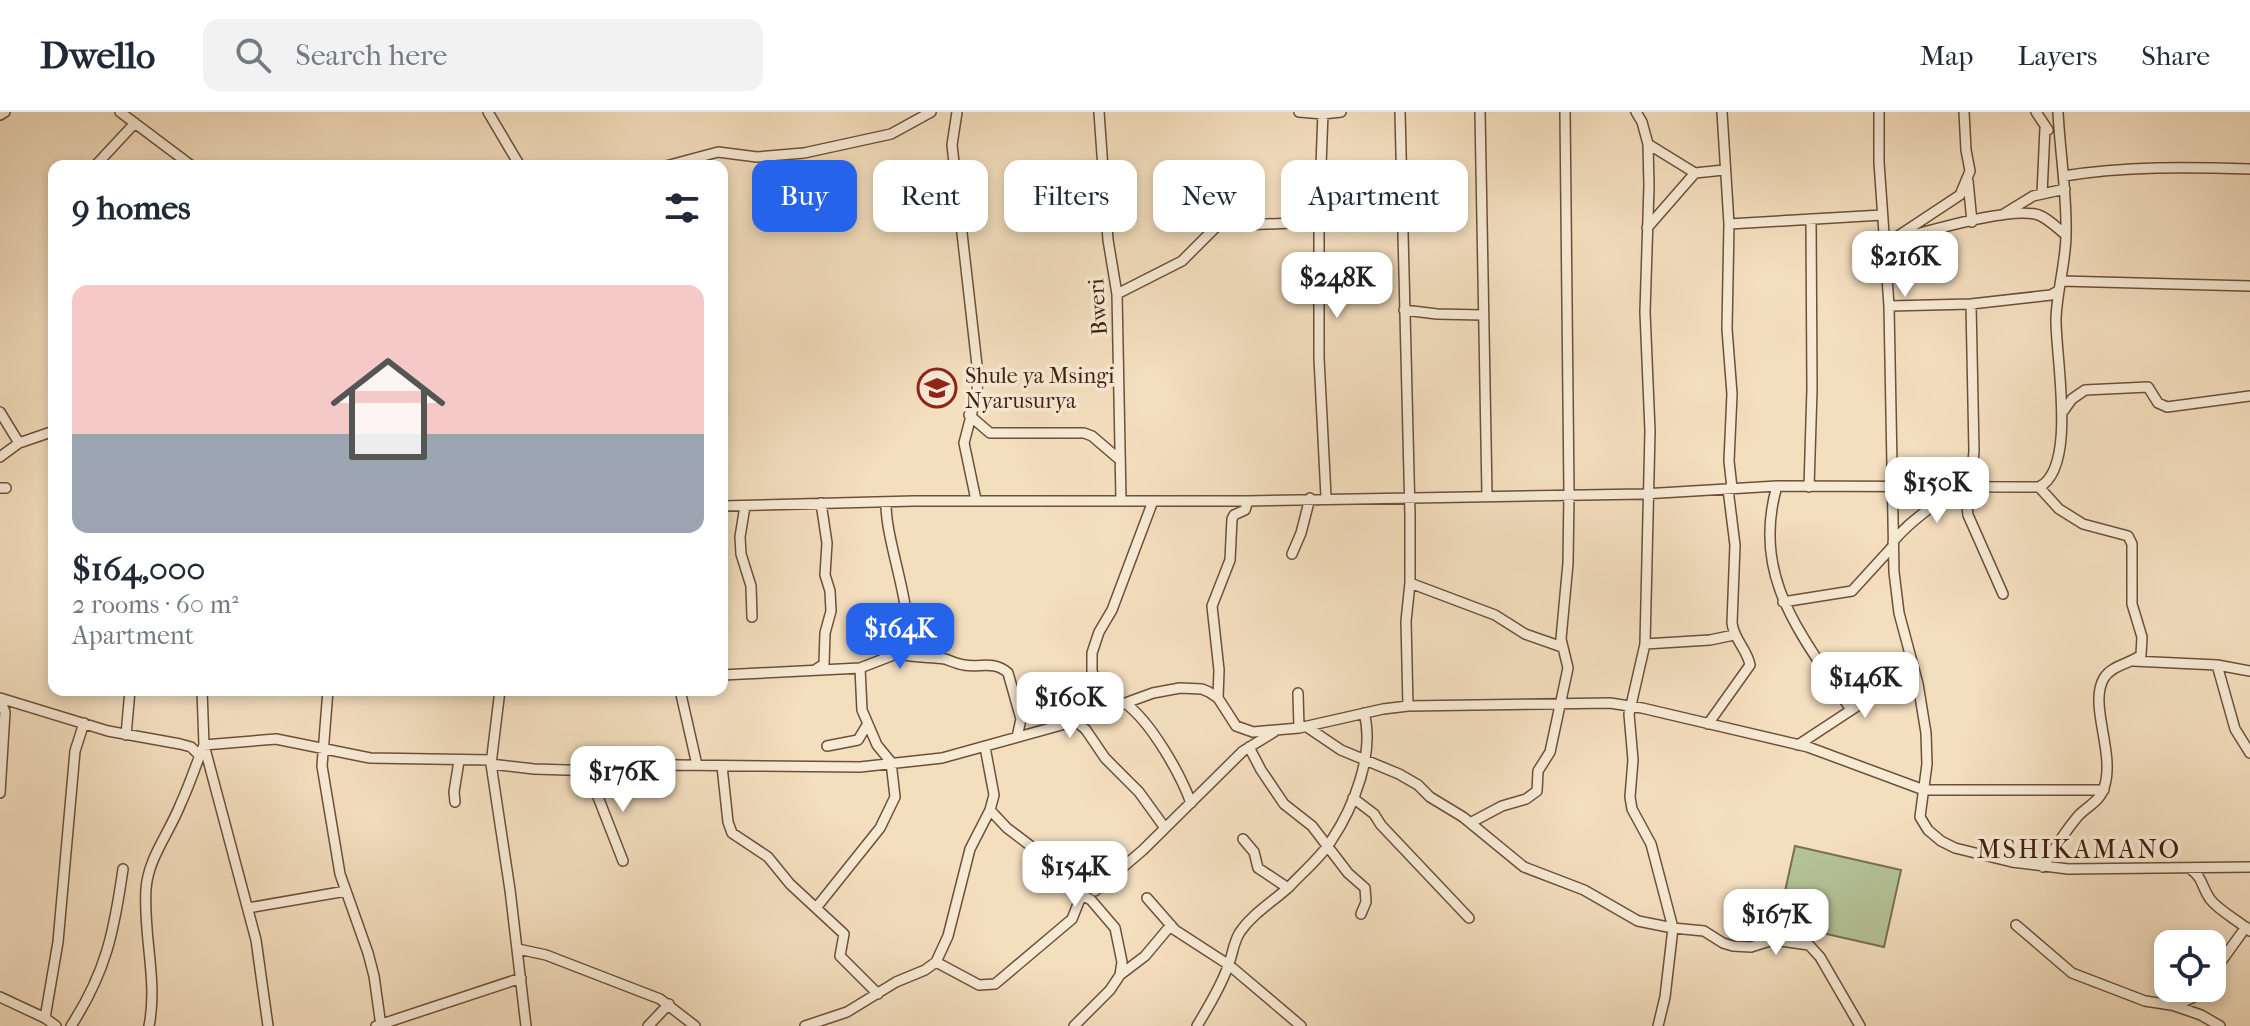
<!DOCTYPE html>
<meta charset="utf-8">
<style>
body{margin:0;font-family:"IM FELL French Canon",serif;background:#f2f2f3;color:#1f2937;height:100vh;display:flex;flex-direction:column;font-size:30px;white-space:nowrap}
*{box-sizing:border-box;margin:0}
p{font-size:26px;color:#747a83}
.icon{flex:none;width:44px;height:44px;fill:none;stroke:currentColor;stroke-width:2;stroke-linecap:round;stroke-linejoin:round}
.map{position:relative;flex:1;overflow:hidden}
.panel{position:absolute;left:48px;top:48px;width:680px;height:536px;display:flex;flex-direction:column;background:#fff;border-radius:16px;box-shadow:0 4px 12px #0003}
.panel>*{flex:none}
.guide{position:absolute;left:752px;top:48px;width:760px;height:72px;display:flex;gap:16px}
.buttons{position:absolute;left:2154px;top:818px;display:grid;gap:16px}
.buttons a{display:grid;place-items:center;width:72px;height:72px;border-radius:16px;background:#fff;box-shadow:0 4px 12px #0003;font-size:40px}
.price{position:absolute;translate:-50% -68px;padding:0 18px;border-radius:16px;background:#fff;color:#222;font-size:26px;line-height:52px;filter:drop-shadow(0 2px 4px #0008)}
.price::after{content:'';position:absolute;left:50%;top:48px;width:24px;height:18px;margin-left:-12px;background:inherit;clip-path:polygon(0 0,100% 0,50% 100%)}
.price.active{background:#2563eb;color:#fff}
ul{padding:0;list-style:none}
li{display:grid;align-content:center;gap:16px;height:424px;padding:0 24px}
li span{display:grid;place-items:center;height:248px;border-radius:16px;color:#555}
li>.icon{margin-inline-start:auto}
span .icon{width:144px;height:144px;fill:#fffc;stroke-width:1}
li b{font-size:34px}
h2{display:flex;justify-content:space-between;align-items:center;height:96px;padding:0 24px;font-size:34px}
.chip{padding:0 28px;border-radius:16px;background:#fff;box-shadow:0 4px 12px #0003;font-size:28px;line-height:72px}
.chip.active{background:#2563eb;color:#fff}
header{display:flex;align-items:center;gap:48px;box-sizing:border-box;height:112px;padding:0 40px;background:#fff;border-bottom:2px solid #e0e1e3}
header strong{font-size:38px}
nav{display:flex;gap:44px;margin-inline-start:auto;font-size:28px}
.search{width:560px;height:72px;background:#f2f2f3;display:flex;align-items:center;gap:20px;box-sizing:border-box;padding:0 28px;border-radius:16px;color:#747a83;font-size:30px}
.map>svg:first-child{display:block}
.green{fill:#b4c296;stroke:#7a7052;stroke-width:2}
.lines{fill:none;stroke-linecap:round;stroke-linejoin:round}
.minor-casing{stroke:#6e4f39;stroke-width:12}
.minor{stroke:#f7ead5;stroke-width:9}
.labels{text-anchor:middle;stroke-width:7;stroke-linejoin:round;paint-order:stroke}
.street-label{font-size:22px;fill:#411f0d;stroke:#f7ead5}
.poi-label{font-size:22px;fill:#411f0d;stroke:#f7ead5;text-anchor:start}
.quarter-label{font-size:26px;letter-spacing:2px;fill:#411f0d;stroke:#f7ead5}
</style>
<header>
<strong>Dwello</strong>
<div class="search"><svg class="icon" aria-label="search" viewBox="0 0 24 24"><circle cx="10" cy="10" r="6"/><path d="M15 15l6 6"/></svg>Search here</div>
<nav><a>Map</a><a>Layers</a><a>Share</a></nav>
</header>
<div class="map">
<svg width="2250" height="914" viewBox="0 0 2250 914">
<rect width="100%" height="100%" fill="#f3debe"/>
<filter id="stains"><feTurbulence type="fractalNoise" baseFrequency=".0025" numOctaves="4"/><feColorMatrix values="0 0 0 0 .2 0 0 0 0 .09 0 0 0 0 .02 0 0 0 .5 -.17"/></filter>
<radialGradient id="worn" r=".72"><stop offset=".6" stop-color="#630" stop-opacity="0"/><stop offset="1" stop-color="#630" stop-opacity=".3"/></radialGradient>
<path class="green" d="M1795 734 1901 758 1884 835 1778 811Z"/>
<g class="lines">
<g class="minor-casing">
<path id="minor" d="M120 0 192 54
M488 0 520 54
M957 0 952 33 978 262 977 281 964 331 976 388
M1099 0 1108 128 1117 182 1121 388
M1299 0 1323 2 1341 0
M1323 0 1319 108V246L1326 385
M1400 0 1410 403V471L1406 509 1408 594
M1480 0 1487 383
M1636 0 1642 10 1648 32 1649 74 1645 200 1650 319 1645 532 1629 602 1633 648 1630 685 1632 697 1651 732 1673 816 1665 885 1658 914
M1722 0 1729 112 1727 217 1732 282 1729 349 1732 376
M1879 0V50L1889 194 1894 460 1899 501 1918 572 1926 621 1927 652 1920 705 1928 718 1941 729 1955 736 2012 750 2068 757 2250 755
M2036 0 2048 18
M0 3 5 0
M1648 32 1695 61
M95 54 135 11
M666 54 718 40 757 45 804 41 891 22 931 0
M2064 64C2125 54 2188 55 2250 57
M1968 69 1972 110
M2042 82 2045 16
M2002 103 2033 84 2065 77
M1729 112 1882 103
M1647 116 1695 61 1724 58
M1898 124 1960 83 1970 59 1966 38 1964 0
M1885 130C1922 122 2000 96 2035 102 2046 104 2057 116 2066 123
M2061 169 2250 174
M1117 182 1182 149 1217 114 1319 110
M1889 194 1971 192 2051 183 2058 179
M1404 198 1437 202 1483 203
M0 300 19 331
M2062 301 2072 287 2085 278 2148 275 2158 291 2167 295 2250 284
M969 303 990 321H1084L1092 324 1120 348
M0 345 19 331 54 319
M1777 374C1750 467 1804 525 1851 598
M1961 374 1973 349 1974 339 1971 192
M1965 374 1968 403 2003 482
M1809 375 1812 277 1811 107
M2039 375 2059 397 2083 412 2128 424 2132 432V492L2142 525 2141 543C2130 552 2112 553 2104 566 2088 593 2116 641 2104 676 2100 689 2088 694 2079 703 2065 719 2054 737 2043 755
M0 376H6
M722 394 914 389H1248L1643 382 1777 374 2039 375C2078 356 2055 243 2056 206 2057 178 2066 150 2066 122 2067 81 2060 41 2058 0
M745 394 740 425 741 442 751 474 752 505
M1893 430C1910 407 1936 395 1954 374
M1292 442 1301 421 1310 386
M1410 471 1495 503 1525 522 1562 535
M1783 490 1852 479 1893 434
M1645 532 1710 528 1734 523
M899 542C915 546 930 545 945 547 951 549 957 552 964 553 980 556 994 548 1008 561L1021 607 1017 625
M2133 549 2217 553 2250 559
M2217 553 2235 617 2250 641
M815 558 824 552 825 521 831 499 830 479 825 463 827 431 821 391
M722 563 860 556 904 539C918 505 885 432 886 390
M202 578 204 633 256 828 268 914
M328 578 322 654 340 762 368 841 374 864 381 914
M500 578 491 652 510 778 526 914
M680 578 697 653
M1298 581 1299 616
M0 586 108 619 180 632 191 635 200 644
M1218 586 1219 558 1212 494 1230 448 1232 407 1234 403 1245 398 1248 389
M0 587 5 600 0 681
M1125 591C1151 610 1180 661 1191 691
M1106 598 1092 559V541L1099 520 1112 498 1153 389
M1076 609 1086 618 1105 646 1139 680 1165 716
M1708 612 1750 553C1747 537 1734 528 1732 511L1735 433 1728 377
M1307 615 1341 638 1399 662 1418 673 1430 685 1463 705 1524 755 1584 778 1638 809 1673 816 1704 819 1723 831 1733 834 1751 835 1773 828 1809 833 1820 845 1860 914
M126 623 130 578
M1798 633 1877 581 1913 553
M827 634 858 628 867 613
M1249 635 1261 658 1284 692 1312 714 1348 761 1365 776 1366 790 1361 802
M491 652 534 657 598 659 676 653 860 655 942 646 1076 609 1153 581 1180 576 1202 577 1209 580 1218 586 1236 614 1253 620 1299 616 1383 597 1408 594 1610 591 1642 596 1808 635 1924 678H2104
M722 654 728 710 732 721 768 745 790 772 844 822 840 844 878 882
M598 659V685L623 749
M1353 686 1374 702 1381 713 1469 806
M455 690 454 680 459 649
M990 698 1007 716 1048 747 1068 775 1091 788 1115 816 1122 850 1120 863 1110 878 1074 914
M1470 711 1502 694 1526 687 1537 679 1538 659 1550 640 1568 556 1561 527 1568 451 1569 382 1565 0
M1243 727 1254 740 1258 756 1288 776
M2189 756C2203 765 2201 774 2210 787 2219 799 2238 808 2250 819
M1095 779 1143 738 1243 639 1274 620
M1147 786 1175 818 1229 853 1301 914
M248 796 346 779
M816 796 880 716 895 685 891 650 877 633 862 598 860 556
M2016 813 2072 861 2145 889 2171 893 2181 891 2192 886 2202 876
M518 837 546 843 660 887 695 914
M936 850 979 873 995 872 1072 807 1082 782
M2212 862 2246 815
M1120 863 1145 844 1171 813
M0 885 45 906 56 914
M2172 893 2201 903 2220 914
M45 906 58 830 75 639 84 611
M71 914C106 860 114 820 123 757
M149 914C158 869 143 823 146 777 148 746 170 720 181 691 190 672 196 652 204 633L276 627 370 646 491 648
M376 914 521 866
M648 914 669 892
M805 914 847 900 896 870 925 858 936 850 948 824 970 737 990 698 994 683 985 635
M1197 914C1208 895 1221 875 1228 854 1233 842 1233 831 1240 820 1253 801 1274 789 1290 774 1303 760 1321 745 1331 729 1354 695 1375 641 1364 601"/>
</g>
<use href="#minor" class="minor"/>
</g>
<defs>
<g id="school-ring" transform="scale(2)"><circle r="9.5" fill="#f7ead5" stroke="#8f2418" stroke-width="1.5"/><path d="M0-5L7-2L0 1L-7-2ZM-4 1L0 2.5L4 1V4Q0 6-4 4Z" fill="#8f2418"/></g>
</defs>
<g fill-rule="evenodd">
<use href="#school-ring" x="937" y="276"/>
</g>
<g class="labels">
<g class="street-label">
<text transform="translate(1097 195) rotate(-94)" y="8">Bweri</text>
</g>
<g class="poi-label">
<text x="965" y="271">Shule ya Msingi<tspan x="965" dy="25">Nyarusurya</tspan></text>
</g>
<g class="quarter-label">
<text x="2079" y="746">MSHIKAMANO</text>
</g>
</g>
<rect width="100%" height="100%" filter="url(#stains)"/>
<rect width="100%" height="100%" fill="url(#worn)"/>
</svg>
<div class="buttons">
<a><svg class="icon" aria-label="locate" viewBox="0 0 24 24"><circle cx="12" cy="12" r="6"/><path d="M12 2v4M12 18v4M2 12h4M18 12h4"/></svg></a>
</div>
<b class="price" style="left:1905px;top:187px">$216K</b>
<b class="price" style="left:1337px;top:208px">$248K</b>
<b class="price" style="left:1937px;top:413px">$150K</b>
<b class="price active" style="left:900px;top:559px">$164K</b>
<b class="price" style="left:1865px;top:608px">$146K</b>
<b class="price" style="left:1070px;top:628px">$160K</b>
<b class="price" style="left:623px;top:702px">$176K</b>
<b class="price" style="left:1075px;top:797px">$154K</b>
<b class="price" style="left:1776px;top:845px">$167K</b>
<div class="guide">
<a class="chip active">Buy</a>
<a class="chip">Rent</a>
<a class="chip">Filters</a>
<a class="chip">New</a>
<a class="chip">Apartment</a>
</div>
<section class="panel">
<h2>9 homes<svg class="icon" aria-label="filters" viewBox="0 0 24 24"><path d="M4 7h16M4 17h16"/><circle cx="9" cy="7" r="2"/><circle cx="15" cy="17" r="2"/></svg></h2>
<ul>
<li><span style="background:linear-gradient(#f6c9c9 60%,#9aa5b1 0)"><svg class="icon" aria-label="home" viewBox="0 0 24 24"><path d="M3 11l9-7 9 7M6 9v11h12V9"/></svg></span><div><b>$164,000</b><p>2 rooms · 60 m²</p><p>Apartment</p></div></li>
</ul>
</section>
</div>
